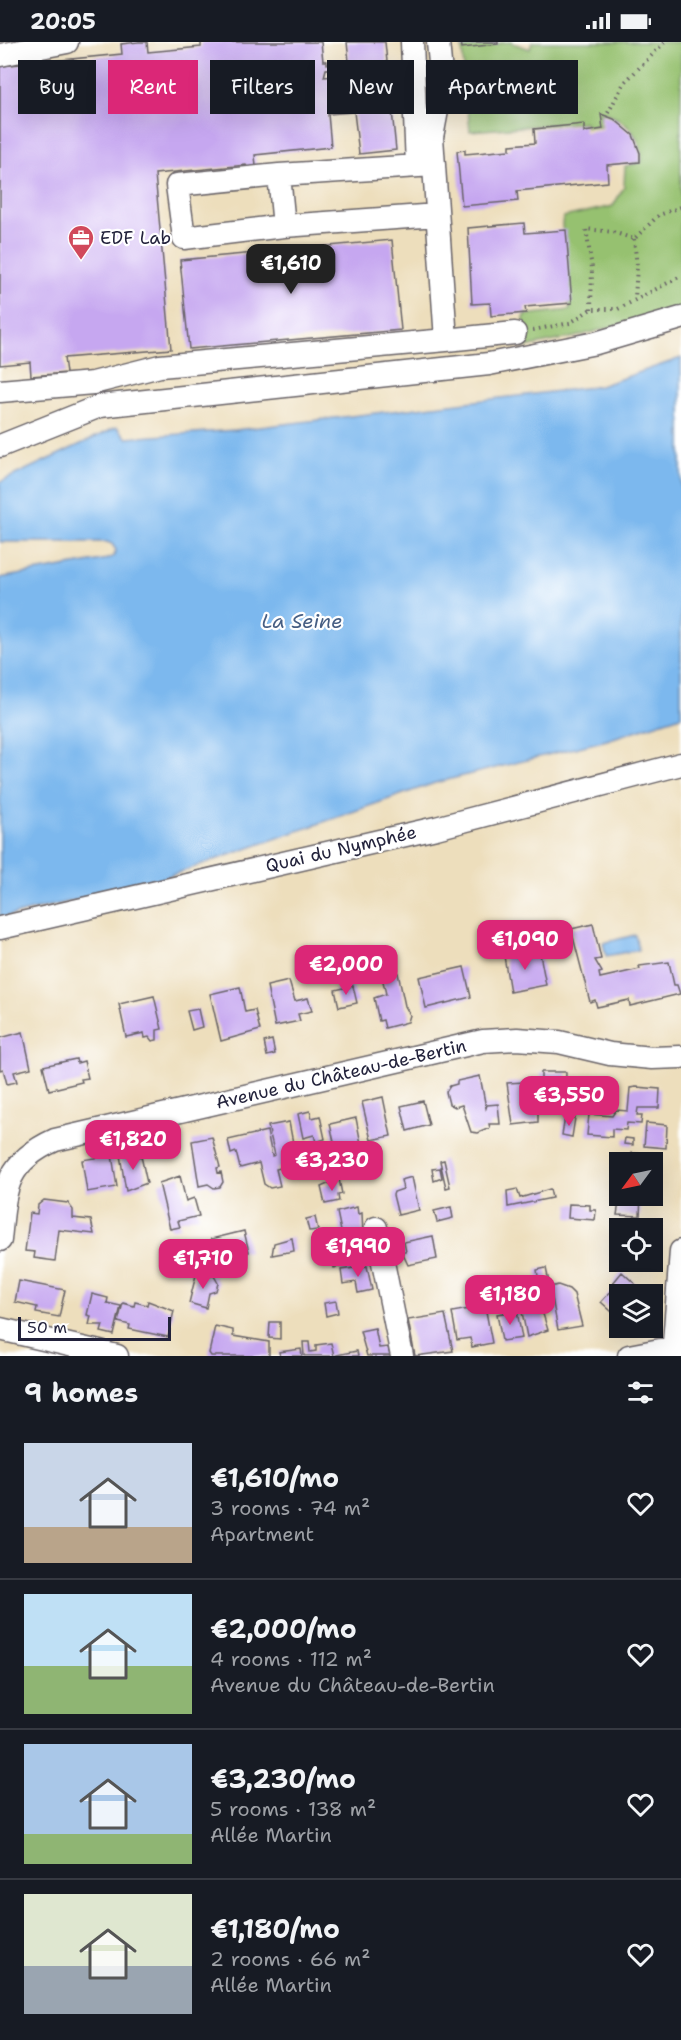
<!DOCTYPE html>
<meta charset="utf-8">
<style>
body{margin:0;font-family:"Shantell Sans",sans-serif;background:#20242c;color:#f1f3f6;height:100vh;display:flex;flex-direction:column;font-size:22px;white-space:nowrap}
*{box-sizing:border-box;margin:0}
p{font-size:20px;color:#9ea1a6}
.icon{flex:none;width:33px;height:33px;fill:none;stroke:currentColor;stroke-width:2;stroke-linecap:round;stroke-linejoin:round}
.map{position:relative;height:1314px;overflow:hidden}
.panel{display:flex;flex-direction:column;background:#171b24;flex:1}
.panel>*{flex:none}
.hud{position:absolute;left:18px;top:18px;width:645px;height:54px;display:flex;gap:12px}
.needle{width:39px;rotate:237deg}
.tools{position:absolute;left:609px;top:1110px;display:grid;gap:12px}
.tools a{display:grid;place-items:center;width:54px;height:54px;border-radius:0px;background:#171b24;box-shadow:0 6px 24px #0002;font-size:30px}
.scale{position:absolute;left:18px;bottom:15px;width:153px;box-sizing:border-box;padding-left:6px;border:3px solid #22223b;border-top:0;font-size:16px;line-height:21px;white-space:nowrap;color:#22223b;-webkit-text-stroke:4px #fff;paint-order:stroke}
.price{position:absolute;translate:-50% -51px;padding:0 14px;border-radius:12px;background:#db2777;color:#fff;font-size:20px;line-height:39px;filter:drop-shadow(0 2px 3px #0008)}
.price::after{content:'';position:absolute;left:50%;top:36px;width:18px;height:14px;margin-left:-9px;background:inherit;clip-path:polygon(0 0,100% 0,50% 100%)}
.price.selected{background:#222;color:#fff}
ul{padding:0;list-style:none}
li{display:flex;align-items:center;gap:18px;height:150px;padding:0 24px}
li+li{border-top:2px solid #363941}
li span{display:grid;place-items:center;flex:none;width:168px;height:120px;border-radius:0px;color:#555}
li>.icon{margin-inline-start:auto}
span .icon{width:72px;height:72px;fill:#fffc;stroke-width:1}
li b{font-size:26px}
h2{display:flex;justify-content:space-between;align-items:center;height:72px;padding:0 24px;font-size:26px}
.pill{padding:0 21px;border-radius:0px;background:#171b24;box-shadow:0 6px 24px #0002;font-size:21px;line-height:54px}
.pill.selected{background:#db2777;color:#fff}
.status{display:flex;justify-content:space-between;align-items:center;height:42px;padding:0 30px;background:#171b24;direction:ltr}
.status svg{height:16px;fill:currentColor}
.map>svg:first-child{display:block}
.green{fill:#96c16f;stroke:#5c7255;stroke-width:1.5}
.water{fill:#7cb8ee;stroke:#4f6d94;stroke-width:1.5}
.building{fill:#c6a7f0;fill-rule:evenodd}
.lines{fill:none;stroke-linecap:round;stroke-linejoin:round}
.minor-casing{stroke:#696468;stroke-width:25}
.path{stroke:#696468;stroke-width:4;stroke-dasharray:1.5 4.5;stroke-linecap:butt}
.minor{stroke:#fff;stroke-width:22}
.labels{text-anchor:middle;stroke-width:4.5;stroke-linejoin:round;paint-order:stroke}
.poi-label{font-size:18px;fill:#22223b;stroke:#fff;text-anchor:start}
.street-label{font-size:18px;fill:#22223b;stroke:#fff}
.water-label{font-size:20px;font-style:italic;fill:#465e83;stroke:#fff}
</style>
<div class="status"><b>20:05</b><svg viewBox="0 0 49 12"><path d="M0 12V9h3v3zM5 12V6h3v6zM10 12V3h3v9zM15 12V0h3v12zM26 1h20v11H26zM47 4h2v5h-2z"/></svg></div>
<div class="map">
<svg width="681" height="1314" viewBox="0 0 681 1314">
<rect width="100%" height="100%" fill="#fff"/>
<filter id="ink" filterUnits="userSpaceOnUse"><feTurbulence type="fractalNoise" baseFrequency=".0167" numOctaves="2"/><feDisplacementMap in="SourceGraphic" scale="12" xChannelSelector="R" yChannelSelector="G"/><feConvolveMatrix kernelMatrix="1 2 1 2 8 2 1 2 1" color-interpolation-filters="sRGB"/></filter>
<filter id="wash" filterUnits="userSpaceOnUse"><feTurbulence type="fractalNoise" baseFrequency=".008" numOctaves="4" result="noise"/><feDisplacementMap in="SourceGraphic" scale="24" xChannelSelector="R" yChannelSelector="G"/><feGaussianBlur stdDeviation="1.35" result="paint"/><feColorMatrix in="noise" values="0 0 0 0 0 0 0 0 0 0 0 0 0 0 0 0 0 1.4 0 .05"/><feComposite in="paint" operator="in"/></filter>
<g filter="url(#wash)">
<rect width="100%" height="100%" fill="#eddebc"/>
<path class="green" d="M510 0 530 7 532 0H681V266L575 295 525 305 524 273 570 268 562 182 563 175 613 164 624 145 625 124 642 120C642 93 625 77 600 69V84L586 85 585 80 470 89 462 6Z"/>
<path class="water" d="M681 316V674L607 698 435 741 149 841 0 876V536L108 517 114 514 116 508 112 502 107 500H0V440L117 385 127 396 235 388 600 344Z
M635 893 639 908 606 914 603 901Z"/>
<g id="blocks">
<path class="building" d="M138 0H147L148 10 201 5V0H321L323 19H327V22L349 20 347 0H385L396 108 359 112 354 70 328 72 331 105 255 113 256 125 248 127 246 123 155 132 171 307 64 316 66 331 31 334 30 320 0 323V24L122 12 121 2ZM350 25V33L324 35 326 27Z
M461 0H498V2L462 6Z
M601 72 614 77 633 93 640 111V120L607 123 608 140 517 149 518 159 462 164 457 109 465 108V112L510 108V103L535 101 534 87 584 82V90L603 87Z
M524 181 525 191 566 188 572 261 525 265 526 271 491 274 490 261 472 262 468 186Z
M392 198 401 288 189 307 180 218Z
M593 882 601 917 595 918 602 930 599 931 600 936 640 927 639 924 669 920 674 943H677L680 952 630 964 629 958 597 965 595 958 590 960 571 887Z
M539 907 546 943 510 950 504 914Z
M464 925 471 955 426 966 419 935Z
M398 931 405 964 410 973 408 980 385 986 383 978 379 979 374 956 386 952 382 935Z
M289 939 295 959 308 956 312 969 298 972 300 979 275 984 267 944Z
M353 944 357 961 339 965 335 948Z
M240 945 245 970 255 968 260 988 221 999 210 952Z
M154 954 162 987 157 988V998L152 999 149 995 145 996 144 991 126 995 119 962Z
M198 967 202 985 192 988 187 969Z
M23 990 31 1026 14 1030 17 1040 7 1042 3 1027 0 1028V996Z
M272 998 275 1012 267 1014 264 1000Z
M76 1017 77 1021 84 1019 88 1036 81 1037 82 1040 49 1048 43 1024Z
M541 1030H566L565 1060 556 1059V1054L545 1053V1041H541Z
M480 1034 486 1066 487 1063 498 1062 500 1082H489L490 1086 478 1091 471 1090 462 1063 455 1065 449 1062 446 1050 450 1044 457 1042V1039Z
M525 1040 527 1053 538 1052V1080L513 1083 507 1041Z
M636 1045 660 1047 659 1066H638L637 1073H642L641 1082 627 1081 626 1088 612 1087V1095L587 1093 589 1072 612 1074 616 1068 628 1069 630 1046Z
M383 1055 391 1094 371 1098 362 1060Z
M423 1059 429 1083 407 1089 401 1064Z
M310 1069 312 1076 320 1074 325 1097 316 1100 314 1093 303 1096 298 1072Z
M565 1075 575 1076 572 1095 562 1093Z
M356 1076 362 1107 337 1113 341 1129 330 1132 325 1111 336 1109 330 1082Z
M289 1080 297 1122 276 1127 280 1144 270 1146 264 1142 259 1121 240 1126 236 1110 231 1112 228 1098 267 1089 272 1114 275 1113 268 1084Z
M646 1081 667 1083 666 1106 644 1104Z
M212 1095 220 1125 217 1126 218 1131 221 1130 223 1140 220 1145 214 1146 208 1142 199 1144 192 1099Z
M625 1096 633 1097V1103L624 1102Z
M131 1110 132 1116 141 1114 147 1141 126 1149 120 1113Z
M632 1111 656 1113 654 1137 652 1120H631Z
M112 1113 117 1145 87 1150 82 1118Z
M444 1118 450 1145 446 1146 440 1119Z
M440 1126 442 1136 434 1139 432 1127Z
M180 1134 186 1159 194 1156 199 1174 178 1179 180 1185 170 1187 159 1141Z
M412 1135 419 1168 398 1173 393 1153 394 1150 403 1147 401 1138Z
M339 1137 342 1152 338 1153 339 1159 325 1162 321 1145Z
M517 1147 520 1156 550 1147 552 1156 508 1165 507 1149Z
M620 1154H641L640 1174 617 1173Z
M44 1158 68 1161 73 1168V1176L91 1178 94 1192 59 1188 55 1219 34 1216 35 1210 25 1209 30 1171 37 1172 38 1163Z
M569 1162 590 1163V1168H596L595 1178 568 1176Z
M357 1165 358 1172 362 1171 363 1194 343 1199 337 1170Z
M451 1165 453 1176 437 1180 434 1169Z
M315 1175 318 1188 309 1189 306 1177Z
M244 1189 249 1210 216 1206 214 1215 200 1214 202 1205 214 1206 211 1197Z
M433 1194 437 1217 408 1223 402 1210H406L404 1200Z
M292 1196 294 1209 272 1213 274 1201Z
M351 1200 352 1203 362 1201 365 1221 334 1226 333 1217 338 1216 336 1203Z
M367 1224 372 1248 358 1251 356 1240 343 1242 341 1228Z
M546 1226 550 1245 558 1243 569 1247 574 1252 582 1284 558 1288 550 1245 540 1247 537 1228Z
M622 1230 646 1252H620V1277L601 1260 616 1244 613 1241Z
M196 1233 214 1234 218 1241 216 1249 209 1251 206 1266 189 1261Z
M19 1239 65 1248 59 1275 36 1271 37 1265 15 1260Z
M92 1252 108 1256 107 1261 121 1264 114 1293 101 1290 103 1283H89L91 1274 87 1273Z
M148 1259 174 1269 168 1295 129 1287 130 1283 118 1280 123 1261 134 1264 135 1260 147 1263Z
M336 1259 338 1271 326 1274 324 1261Z
M485 1264 492 1301 472 1305 470 1296 457 1298 452 1270Z
M534 1268V1271L543 1272 548 1288 527 1295 522 1270Z
M517 1269 522 1296 502 1299 497 1272Z
M445 1272 453 1309 415 1314 408 1278Z
M270 1280H280V1297L269 1296Z
M215 1284 233 1288V1294L269 1300V1314H211L209 1311Z
M375 1286 379 1306 388 1305 390 1314H367L360 1289Z
M303 1300H309L310 1310 316 1309V1303L331 1301 334 1314H304Z
M301 1307 302 1314H280L279 1310Z
M357 1309 358 1314H336V1313Z"/>
</g>
</g>
<g filter="url(#ink)">
<use href="#blocks" fill-opacity="0" stroke="#696468" stroke-width="1.5"/>
<g class="lines">
<g class="minor-casing">
<path id="minor" d="M412 0 417 124
M0 13 67 0
M434 123 279 133 284 184 437 173
M279 133 177 143 184 196 284 184
M446 298 515 291
M0 349 93 341 160 324 446 298 432 95 442 42 438 0
M0 404 100 364 489 322 596 301 681 276
M0 886 436 786 681 722
M376 1186 402 1314
M0 1198C5 1148 4 1121 55 1098L483 999 517 997 559 1000 610 1012 652 1016 681 1015
M0 1287 117 1314
M629 1314 681 1304
M673 1314 681 1209"/>
</g>
<path class="path" d="M608 71 624 41 665 0
M634 197 637 224 635 256
M591 267 592 226 586 187 613 190 634 197 659 173 681 165
M533 288 570 281 591 267H618L681 234"/>
<use href="#minor" class="minor"/>
</g>
</g>
<defs>
<g id="office-pin" transform="scale(1.35)"><path d="M0 17L-7.5 6A9.5 9.5 0 1 1 7.5 6Z" fill="#d1495b" stroke="#fff"/><path d="M-6-3h4V-5.5h4V-3h4V5H-6ZM-1-4.5V-3h2v-1.5ZM-6 0V1H6V0Z" fill="#fff"/></g>
</defs>
<g fill-rule="evenodd">
<use href="#office-pin" x="81" y="196"/>
</g>
<g class="labels">
<g class="poi-label">
<text x="100" y="202">EDF Lab</text>
</g>
<g class="street-label">
<text transform="translate(341 807) rotate(-13)" y="6">Quai du Nymphée</text>
<text transform="translate(341 1032) rotate(-13)" y="6">Avenue du Château-de-Bertin</text>
</g>
<g class="water-label">
<text x="302" y="586">La Seine</text>
</g>
</g>
</svg>
<div class="tools">
<a><svg class="needle" viewBox="-14 -14 28 28"><path d="M0-13l5 13h-10z" fill="#e53935"/><path d="M0 13l5-13h-10z" fill="#9ea1a6"/></svg></a>
<a><svg class="icon" aria-label="locate" viewBox="0 0 24 24"><circle cx="12" cy="12" r="6"/><path d="M12 2v4M12 18v4M2 12h4M18 12h4"/></svg></a>
<a><svg class="icon" aria-label="layers" viewBox="0 0 24 24"><path d="M12 4l9 5-9 5-9-5zM3 14l9 5 9-5"/></svg></a>
</div>
<div class="scale">50 m</div>
<b class="price selected" style="left:291px;top:253px">€1,610</b>
<b class="price" style="left:525px;top:929px">€1,090</b>
<b class="price" style="left:346px;top:954px">€2,000</b>
<b class="price" style="left:569px;top:1085px">€3,550</b>
<b class="price" style="left:133px;top:1129px">€1,820</b>
<b class="price" style="left:332px;top:1150px">€3,230</b>
<b class="price" style="left:358px;top:1236px">€1,990</b>
<b class="price" style="left:203px;top:1248px">€1,710</b>
<b class="price" style="left:510px;top:1284px">€1,180</b>
<div class="hud">
<a class="pill">Buy</a>
<a class="pill selected">Rent</a>
<a class="pill">Filters</a>
<a class="pill">New</a>
<a class="pill">Apartment</a>
</div>
</div>
<section class="panel">
<h2>9 homes<svg class="icon" aria-label="filters" viewBox="0 0 24 24"><path d="M4 7h16M4 17h16"/><circle cx="9" cy="7" r="2"/><circle cx="15" cy="17" r="2"/></svg></h2>
<ul>
<li><span style="background:linear-gradient(#c9d6e8 70%,#b9a48a 0)"><svg class="icon" aria-label="home" viewBox="0 0 24 24"><path d="M3 11l9-7 9 7M6 9v11h12V9"/></svg></span><div><b>€1,610/mo</b><p>3 rooms · 74 m²</p><p>Apartment</p></div><svg class="icon" aria-label="heart" viewBox="0 0 24 24"><path d="M12 20l-8-8c-3-5 5-10 8-4 3-6 11-1 8 4z"/></svg></li>
<li><span style="background:linear-gradient(#bfe0f5 60%,#8fb573 0)"><svg class="icon" aria-label="home" viewBox="0 0 24 24"><path d="M3 11l9-7 9 7M6 9v11h12V9"/></svg></span><div><b>€2,000/mo</b><p>4 rooms · 112 m²</p><p>Avenue du Château-de-Bertin</p></div><svg class="icon" aria-label="heart" viewBox="0 0 24 24"><path d="M12 20l-8-8c-3-5 5-10 8-4 3-6 11-1 8 4z"/></svg></li>
<li><span style="background:linear-gradient(#a9c7e8 75%,#8fb573 0)"><svg class="icon" aria-label="home" viewBox="0 0 24 24"><path d="M3 11l9-7 9 7M6 9v11h12V9"/></svg></span><div><b>€3,230/mo</b><p>5 rooms · 138 m²</p><p>Allée Martin</p></div><svg class="icon" aria-label="heart" viewBox="0 0 24 24"><path d="M12 20l-8-8c-3-5 5-10 8-4 3-6 11-1 8 4z"/></svg></li>
<li><span style="background:linear-gradient(#dfe7d0 60%,#9aa5b1 0)"><svg class="icon" aria-label="home" viewBox="0 0 24 24"><path d="M3 11l9-7 9 7M6 9v11h12V9"/></svg></span><div><b>€1,180/mo</b><p>2 rooms · 66 m²</p><p>Allée Martin</p></div><svg class="icon" aria-label="heart" viewBox="0 0 24 24"><path d="M12 20l-8-8c-3-5 5-10 8-4 3-6 11-1 8 4z"/></svg></li>
</ul>
</section>
